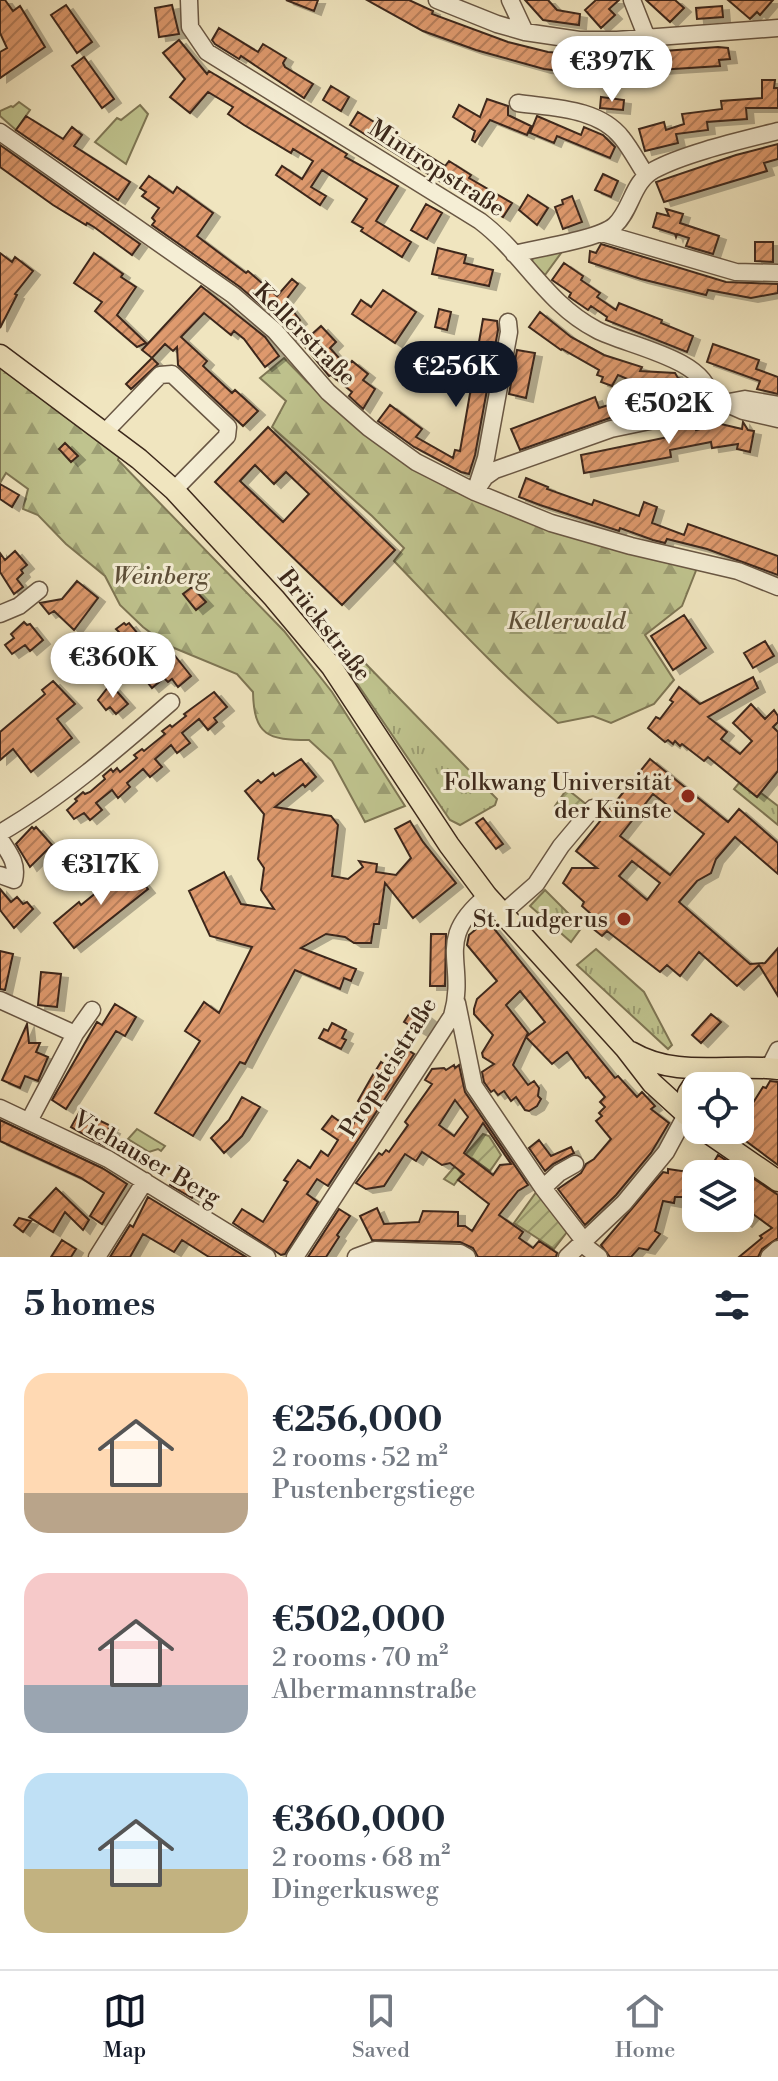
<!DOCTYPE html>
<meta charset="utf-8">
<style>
body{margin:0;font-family:"Libre Bodoni",serif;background:#f2f2f3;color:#1f2937;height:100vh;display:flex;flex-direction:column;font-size:30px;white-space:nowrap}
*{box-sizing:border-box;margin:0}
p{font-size:26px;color:#747a83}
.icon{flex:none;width:44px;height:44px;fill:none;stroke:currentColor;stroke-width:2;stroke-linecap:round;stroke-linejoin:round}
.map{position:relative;height:1257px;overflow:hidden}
.drawer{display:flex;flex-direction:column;background:#fff;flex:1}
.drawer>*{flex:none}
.controls{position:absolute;left:682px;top:1072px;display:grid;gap:16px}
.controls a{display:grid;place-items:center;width:72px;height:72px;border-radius:16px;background:#fff;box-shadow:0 4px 20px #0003;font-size:40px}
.price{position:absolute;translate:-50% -68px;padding:0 18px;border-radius:28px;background:#fff;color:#222;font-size:26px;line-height:52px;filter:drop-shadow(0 2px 4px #0008)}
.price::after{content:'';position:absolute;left:50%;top:48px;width:24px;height:18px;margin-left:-12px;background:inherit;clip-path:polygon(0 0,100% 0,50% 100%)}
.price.selected{background:#111827;color:#fff}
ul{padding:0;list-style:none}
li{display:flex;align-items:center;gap:24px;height:200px;padding:0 24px}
li span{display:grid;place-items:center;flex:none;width:224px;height:160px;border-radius:24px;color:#555}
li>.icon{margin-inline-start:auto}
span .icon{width:96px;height:96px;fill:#fffc;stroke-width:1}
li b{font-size:34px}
h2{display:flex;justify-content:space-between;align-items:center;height:96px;padding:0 24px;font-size:34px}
.dock{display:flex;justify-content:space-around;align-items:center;height:112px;border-top:2px solid #e0e1e3;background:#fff;font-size:22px;color:#747a83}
.dock a{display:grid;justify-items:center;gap:4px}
.dock .selected{color:#111827}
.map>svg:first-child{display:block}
.grass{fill:url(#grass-tufts);stroke:#7e7654;stroke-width:2}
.forest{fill:url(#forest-firs);stroke:#7e7654;stroke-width:2}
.park{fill:#bfc38e;stroke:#7e7654;stroke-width:2}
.garden{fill:url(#garden-furrows);stroke:#7e7654;stroke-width:2}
.building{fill:url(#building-hatch);stroke:#3c281b;stroke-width:2;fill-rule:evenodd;filter:url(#shadow)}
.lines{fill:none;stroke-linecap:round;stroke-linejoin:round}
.minor-casing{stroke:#695744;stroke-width:19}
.major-casing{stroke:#3c281b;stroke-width:23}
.minor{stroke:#f5eed5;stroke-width:16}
.major{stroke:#f0e5bf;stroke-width:20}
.poi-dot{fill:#8f2418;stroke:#f5eed5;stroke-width:3}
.labels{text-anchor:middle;stroke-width:6;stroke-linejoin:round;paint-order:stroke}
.street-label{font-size:24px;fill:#3c281b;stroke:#f5eed5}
.park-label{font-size:24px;font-style:italic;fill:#5d4f38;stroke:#f5eed5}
.poi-label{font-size:24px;fill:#3c281b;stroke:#f5eed5;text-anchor:end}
</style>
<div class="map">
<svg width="778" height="1257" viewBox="0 0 778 1257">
<defs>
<pattern id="grass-tufts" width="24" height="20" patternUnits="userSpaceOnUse" patternTransform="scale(2)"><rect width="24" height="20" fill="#bfc38e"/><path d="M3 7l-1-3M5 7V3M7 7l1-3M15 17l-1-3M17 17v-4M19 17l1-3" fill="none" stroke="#9c9e73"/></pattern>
<pattern id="forest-firs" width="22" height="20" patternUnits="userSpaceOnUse" patternTransform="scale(2)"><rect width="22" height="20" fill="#bfc38e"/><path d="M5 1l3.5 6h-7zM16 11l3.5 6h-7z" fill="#9c9e73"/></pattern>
<pattern id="garden-furrows" width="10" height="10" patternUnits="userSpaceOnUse" patternTransform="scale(2)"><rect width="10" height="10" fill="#bfc38e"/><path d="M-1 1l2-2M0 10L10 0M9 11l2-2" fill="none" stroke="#9c9e73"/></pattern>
<pattern id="building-hatch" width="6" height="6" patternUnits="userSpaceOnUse" patternTransform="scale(2)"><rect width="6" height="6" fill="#df9a6e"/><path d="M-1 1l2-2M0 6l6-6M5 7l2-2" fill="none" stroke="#b67e5a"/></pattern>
<filter id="shadow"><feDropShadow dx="7" dy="4" stdDeviation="0" flood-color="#0004"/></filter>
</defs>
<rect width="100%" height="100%" fill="#f0e5bf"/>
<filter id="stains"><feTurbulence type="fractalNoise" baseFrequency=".0025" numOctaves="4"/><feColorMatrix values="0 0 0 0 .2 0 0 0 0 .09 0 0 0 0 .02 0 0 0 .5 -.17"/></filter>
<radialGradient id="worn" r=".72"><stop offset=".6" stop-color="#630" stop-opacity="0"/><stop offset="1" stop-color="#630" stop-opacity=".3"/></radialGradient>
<path class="grass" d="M567 245 545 275 532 262 533 256Z
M364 662 497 799 495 805 460 825 450 820 350 673 354 667Z
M739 783 757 797 761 793 778 806V825L734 789Z
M545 890 582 927 571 942 530 906Z
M596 949 644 992 672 1045 668 1049 577 965Z
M137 1129 165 1146 161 1151 158 1149 149 1152 128 1139Z"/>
<path class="forest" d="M284 358C339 417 400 466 473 500L697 568 682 606 645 635 674 680 654 704 611 723 593 716 558 723C499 673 447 616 394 561L404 548 372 516 272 427 286 401 260 378Z
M0 368 119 457 118 460 284 631 332 692 405 806 365 822 332 761 309 740C268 740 254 736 253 692L237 674 167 645 143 627 120 605 105 576 66 544 38 515 23 509 28 489 6 473 0 483Z"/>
<path class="park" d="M19 102 30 110 16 130 0 116V111L11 106 13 107Z
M140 105 148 114 126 164 95 142 117 118 121 120Z"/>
<path class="garden" d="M567 789 587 805 575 820 555 806Z
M483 1134 489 1136 501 1155 490 1171 473 1159 469 1165 457 1168 462 1174 454 1185 444 1179Z
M537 1191 567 1232 554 1249 514 1223Z"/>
<path class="building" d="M0 0H5L13 11 20 6 45 47 0 78V52L7 48 0 33Z
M286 0H318L314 11Z
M367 0H409L433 11 432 14 508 42 548 52 589 55 586 74 544 69 476 50 423 31Z
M525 0H548L557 10 580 14 579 25 543 20Z
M596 0H619L609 9 615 15 601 28 585 10Z
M646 0H675L684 8 670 22Z
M728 0H773L760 15 757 12 750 19Z
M66 5 92 42 77 53 51 15Z
M172 5 179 34 159 37 155 8Z
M722 6 723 17 697 19 696 8Z
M219 28 258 52 263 44 286 58 283 63 285 67 313 84 304 98 241 56 239 59 215 44 212 40Z
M179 40 207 74 209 71 347 154 345 157 398 186 376 221 411 242 402 257 361 231 363 228 352 222 367 199 322 170 311 187 326 196 320 205 276 175 282 166 302 179 313 161 293 149 291 153 244 125 228 114 233 107 208 92 190 113 170 97 185 79 163 53Z
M718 47 728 48 730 59 719 60 720 66 611 73 609 55Z
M84 57 114 99 102 108 72 66Z
M762 80H775L774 88H778V108H746L747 119 707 122 708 130 676 134 678 143 645 151 639 129 664 122 666 130 684 124 682 114 722 109 721 101 762 98Z
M331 86 349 97 341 111 323 100Z
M601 97 624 100 623 110 600 108Z
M487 99 508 106V115L531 126 527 135 490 120 475 142 472 140 475 131 453 117 459 105 480 117Z
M358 112 445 166 449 161 471 175 469 178 512 203 503 217 446 181 444 184 350 125Z
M26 116 63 139 72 127 82 135 74 146 130 182 118 200 16 130Z
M537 116 581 135 584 127 603 135 615 147 610 158 557 136 554 143 530 133Z
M778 144V159L764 163 767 171 664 202 656 182 736 155Z
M0 145 140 244 132 255 94 227 87 223 86 225 53 205 0 167Z
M603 174 618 181 611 197 595 190Z
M149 176 173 193 177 187 213 213 197 236 246 273 248 271 277 296 292 279 298 284 285 301 300 320 295 324 306 338 300 343 282 323 240 287 152 225 155 221 152 218 159 208 142 196 146 192 140 188Z
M528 195 548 208 537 225 519 210Z
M572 196 582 222 563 229 555 207 563 204 562 200Z
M426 204 442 213 427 239 411 230Z
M666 209 683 214 680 223 719 236 713 254 686 246 689 238 677 234 676 237 675 234 653 227 657 213 669 216Z
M755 242H773V262L755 261Z
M601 244 726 282 778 284V293L751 298 708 290 706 295 641 279 589 262 590 251 596 253Z
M438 248 466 255 464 263 493 270 489 286 432 274Z
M0 253 12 262 15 257 33 271 15 294 17 295 0 328Z
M94 253 123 274 121 277 136 287 117 315 146 343 137 347 95 311 102 302 74 283Z
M564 263 583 276 581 280 600 293 597 297 616 310 619 303 662 320 661 323 693 336 687 352 606 320 607 317 591 306 588 310 569 297 571 293 552 280Z
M201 286 265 337 279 356 265 367 244 339 234 331 231 335 204 313 181 337 207 361 203 366 232 393 235 390 258 411 243 426 178 365 177 347 173 351 165 344 152 358 142 350Z
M383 290 416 312 395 343 352 314 361 300 371 307Z
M439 309 451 312 447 330 435 327Z
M540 312 571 337 604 355 642 367 640 371 675 373 678 378 687 381 692 389H678L677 404 641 411 639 401 666 395 618 375 612 386 601 382 603 377 597 375 599 370 562 349 561 350 529 327Z
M483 319 497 321 498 330 475 455 469 474 461 472 414 447 378 421 390 405 422 429 416 437 453 458 455 450 460 451Z
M321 326 336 342 330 348 347 367 352 361 368 374 363 380 375 389 363 409 349 396 352 392 331 375 329 376 302 343Z
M713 344 759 360 756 369 778 377V394L757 389 760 381 707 362Z
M517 350 535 353 526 398 509 394Z
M152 358 158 364 131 389 126 384Z
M595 397 599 408 615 403 618 415 520 450 511 429Z
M743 422 748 430 754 431 750 452 737 449 738 444 712 448 711 442 670 450 671 457 584 473 581 455 673 436 671 428 694 423 696 430 721 424 742 429Z
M268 427 395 550 342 605 215 482ZM255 465 274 484 286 472 309 494 283 522 240 481Z
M65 443 78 456 71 462 59 449Z
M526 478 548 487 547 489 592 505 594 500 639 516 644 502 657 507 652 523 684 535 688 524 778 556V575L707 549 667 539 665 543 653 540 620 528 619 531 540 505 519 497Z
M0 484 19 495 12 507 0 499Z
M15 551 27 565 21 570 23 573 17 579 23 587 14 594 0 572V553L5 560Z
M77 581 98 598 74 630 54 611 49 614 40 603 62 599Z
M192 587 206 602 196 610 183 594Z
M684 615 706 648 673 670 651 636Z
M24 622 27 625 30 624 43 640 30 651 25 645 12 654 5 645 14 638 11 634Z
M124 623 126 625 129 623 144 641 132 651 125 643 122 646 113 636 119 632 116 629Z
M765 641 774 656 753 668 744 653Z
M84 642 99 659 87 670 81 662 77 665 69 655Z
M170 656 172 659 175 656 191 676 178 687 172 679 168 682 164 678 152 688 145 679Z
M753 677 758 688 708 717 727 732 721 739 740 754 752 741 733 723 751 704 765 719 774 710 778 716V722L773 727 778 732V771L757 797 708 757 704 761 682 744 680 746 675 741 673 744 668 740 665 742 648 728 656 717 660 719 673 702 670 700 679 687 700 704Z
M53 681 75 704 57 719 72 738 31 772 13 749 0 760V732L45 694 42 690Z
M109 686 111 689 113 687 128 704 116 714 110 707 106 710 98 700Z
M214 692 227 707 214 718 217 722 208 730 199 719 182 733 190 743 177 753 171 745 155 759 162 767 150 777 143 769 127 783 130 787 118 798 112 790 96 803 102 810 90 820 84 813 74 819 67 810 77 801 75 799 83 792 85 794 90 792 105 779 103 776 111 769 113 772 117 768 120 772 137 758 134 755 142 749 144 751 165 734 162 731 170 725 172 727 186 716 184 714Z
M301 759 316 777 305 787 303 784 275 807 331 816 338 825 332 876 348 879 363 867 359 861 377 864 376 872 396 875 411 858 395 829 410 821 423 842 456 883 413 918 385 883 379 924H374L371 943H354L345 937 326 934 301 948 356 969 351 981 344 978 340 989 295 970 245 1064 240 1062 193 1136 155 1113 200 1041 185 1031 204 1002 219 1013 252 947 210 936 189 891 224 872 241 904 274 909 261 890 264 868 258 859 264 814 245 791 258 780 261 783 273 773 275 776Z
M650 759 728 822 739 809 778 843V874L735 837 716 859 711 873 697 881 679 902 750 964 765 963 778 948V996L759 965 737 986 699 952 680 976 667 965 660 972 607 931 602 936 591 927 588 923 591 914 582 906 584 902 563 883 572 868H597L576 851ZM653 794 704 834 670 875 620 836ZM632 861 660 883 647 900 619 876Z
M483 818 503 844 496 849 476 823Z
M32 827 34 829 36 827 52 845 30 867 16 844Z
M129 866 148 889 74 948 54 923 79 902 81 905Z
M0 889 11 902 17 897 23 904 27 902 33 909 14 928 0 910Z
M487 920 615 1078 618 1076 637 1097 642 1092 655 1106 651 1109 669 1123 651 1153 616 1195 585 1225 558 1189 581 1173 586 1164 594 1159 611 1139 596 1121 602 1116 599 1113 605 1107 600 1102 605 1097 588 1077 586 1078 567 1052 552 1064 526 1037 513 1065 528 1085 534 1081 539 1088 538 1096 541 1099 537 1106 529 1111 525 1110 516 1097 511 1101 504 1091 498 1095 494 1090 491 1092 484 1082 482 1072 494 1064 483 1057 482 1053 493 1035 474 1014V1009L477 999 497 981 467 945 469 935ZM520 991 545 1022 526 1037 528 1033 506 1005Z
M431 934H446L445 986H430Z
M0 951 13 954 5 990 0 989Z
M41 972 61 974 57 1007 38 1005Z
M115 1004 136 1017 125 1036 116 1031 66 1109 52 1100 97 1022 102 1025Z
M414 1006 429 1018 421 1032 404 1022Z
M711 1014 721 1022 701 1043 692 1035Z
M332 1023 346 1030 342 1038 346 1040 341 1049 319 1038 324 1029 328 1031Z
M27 1024 29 1043H40L36 1052 48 1057 38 1081 25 1076 20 1088 2 1080Z
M400 1045 414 1054 328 1186 317 1179 307 1194 318 1202 285 1254 281 1255 233 1223 242 1209 263 1222 288 1182 284 1180 298 1160 310 1168 321 1151 328 1156 338 1140 322 1129 332 1116 347 1127 352 1121 354 1123 362 1104 358 1101 371 1078 381 1062 387 1066Z
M454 1065 455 1068 459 1065 465 1092 528 1185 518 1191 499 1215 523 1232 519 1238 533 1248 539 1241 557 1253 556 1257H478L473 1248 460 1242 372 1240 360 1216 377 1208 384 1224 419 1222 423 1211 458 1212V1226H465L472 1231 489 1204 458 1180 464 1174 450 1163 442 1165 422 1152 416 1161 405 1154 384 1186 366 1189 356 1183 379 1153 382 1155 386 1150 389 1152 408 1125 405 1122 432 1084 425 1080 432 1069 444 1068 446 1070ZM455 1100 468 1117 454 1136 439 1125ZM483 1123 511 1164 500 1165 493 1175 464 1153Z
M770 1081 778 1082V1165L739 1136 750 1116 746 1114 763 1087 766 1088Z
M242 1097 260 1107 242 1136 224 1153 211 1138 229 1120Z
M80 1111 111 1126 109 1128 113 1130 105 1146 71 1127Z
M0 1120 102 1168 127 1184 102 1224 90 1216 104 1193 81 1178 0 1141Z
M539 1140 551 1156 571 1147 574 1153 553 1164 545 1171 529 1148Z
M718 1155 778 1195V1238L762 1249 758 1257H739L762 1238 760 1236 772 1228 753 1214 745 1223 740 1219V1174H707Z
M668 1169 696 1173V1197H675L674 1203 663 1201 655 1231 660 1234 648 1250 639 1248 631 1257H610L601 1245 663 1172 668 1173Z
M179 1171 200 1186 192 1198 170 1185Z
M56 1188 89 1220 83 1230 65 1212 53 1232 29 1217Z
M148 1197 246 1257H209L182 1240 174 1252 143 1234 130 1257H110L130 1225 133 1227Z
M339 1209 350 1216 337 1235 339 1237 326 1257H308Z
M19 1218 31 1221 23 1232 14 1225Z
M62 1240 76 1249 71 1257H51Z"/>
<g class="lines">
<g class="minor-casing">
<path id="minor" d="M189 0 190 27 207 52 480 221C524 254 545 303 597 330 625 345 707 359 709 396
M437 0 497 24 525 32 579 40H617L778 28
M510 0 525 32
M632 0 647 38
M518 103C553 108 599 108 622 138 631 149 638 163 646 175
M0 132 233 295 275 331 328 392 369 428 416 462 475 492 551 523 631 546 738 571 778 587
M602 233 736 272 778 273
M514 254C537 248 600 239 615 225 632 209 632 182 654 170 685 153 743 140 778 131
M729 402 745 399 778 405
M105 432 160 375 172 374 228 427 227 436 174 490
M478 483 486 458 509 332 508 322
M475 492 485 477 495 470 611 429 688 413 701 406 709 396 743 411 778 419
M0 614 19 606 39 590
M0 833C62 797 117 749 171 702
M0 839C9 853 18 863 14 880L0 875
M502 914 536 884 561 846 593 808
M0 1000 75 1034
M457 1003 474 1086 543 1188 584 1241
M769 1068 778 1050
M0 1108 108 1159 267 1257
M29 1121 75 1034 92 1010
M543 1188 559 1173 575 1164
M581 1243 599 1257
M97 1257 145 1181
M295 1257 452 1016C468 962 432 941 487 896
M356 1257 375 1250 460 1253 467 1257
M567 1257 624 1203 666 1152 686 1115
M769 1257 778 1249"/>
</g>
<g class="major-casing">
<path id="major" d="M0 355 139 459 174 490 274 598 331 666 449 845 487 896 625 1048 652 1083 696 1123
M631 1052C677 1079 728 1063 778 1069
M686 1115 688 1093 704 1069
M704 1130 778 1181"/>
</g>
<use href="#minor" class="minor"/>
<use href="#major" class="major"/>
</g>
<g class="poi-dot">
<circle cx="688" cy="796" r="8"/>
<circle cx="624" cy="919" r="8"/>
</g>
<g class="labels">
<g class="street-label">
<text transform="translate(437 168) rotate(33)" y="8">Mintropstraße</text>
<text transform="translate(305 334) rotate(45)" y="8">Kellerstraße</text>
<text transform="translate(325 625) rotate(52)" y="8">Brückstraße</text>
<text transform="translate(388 1067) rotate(-58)" y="8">Propsteistraße</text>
<text transform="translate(147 1158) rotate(30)" y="8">Viehauser Berg</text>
</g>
<g class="park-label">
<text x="161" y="584">Weinberg</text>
<text x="566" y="629">Kellerwald</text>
</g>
<g class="poi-label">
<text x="672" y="790">Folkwang Universität<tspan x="672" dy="28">der Künste</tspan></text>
<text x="608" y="927">St. Ludgerus</text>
</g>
</g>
<rect width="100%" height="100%" filter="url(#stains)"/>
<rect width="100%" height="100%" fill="url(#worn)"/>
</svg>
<div class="controls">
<a><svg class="icon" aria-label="locate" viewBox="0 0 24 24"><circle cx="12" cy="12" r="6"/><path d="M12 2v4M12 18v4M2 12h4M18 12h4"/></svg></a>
<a><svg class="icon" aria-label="layers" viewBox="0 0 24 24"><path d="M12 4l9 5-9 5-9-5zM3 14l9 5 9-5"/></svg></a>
</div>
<b class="price" style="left:612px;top:104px">€397K</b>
<b class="price selected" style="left:456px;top:409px">€256K</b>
<b class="price" style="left:669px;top:446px">€502K</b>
<b class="price" style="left:113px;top:700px">€360K</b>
<b class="price" style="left:101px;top:907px">€317K</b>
</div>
<section class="drawer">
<h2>5 homes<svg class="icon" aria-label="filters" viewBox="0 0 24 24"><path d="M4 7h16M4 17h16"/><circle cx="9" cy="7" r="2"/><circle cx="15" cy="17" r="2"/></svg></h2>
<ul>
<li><span style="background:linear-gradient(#ffd9b3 75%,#b9a48a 0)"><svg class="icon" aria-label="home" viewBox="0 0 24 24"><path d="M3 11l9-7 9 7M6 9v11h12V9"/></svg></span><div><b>€256,000</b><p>2 rooms · 52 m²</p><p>Pustenbergstiege</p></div></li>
<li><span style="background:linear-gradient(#f6c9c9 70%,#9aa5b1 0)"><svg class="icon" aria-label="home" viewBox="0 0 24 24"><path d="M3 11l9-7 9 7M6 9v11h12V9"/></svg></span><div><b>€502,000</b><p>2 rooms · 70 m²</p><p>Albermannstraße</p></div></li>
<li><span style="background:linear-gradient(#bfe0f5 60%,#c2b280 0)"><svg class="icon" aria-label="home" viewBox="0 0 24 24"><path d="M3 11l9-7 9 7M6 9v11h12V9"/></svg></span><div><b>€360,000</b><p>2 rooms · 68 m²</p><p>Dingerkusweg</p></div></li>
</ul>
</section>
<nav class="dock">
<a class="selected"><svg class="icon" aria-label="map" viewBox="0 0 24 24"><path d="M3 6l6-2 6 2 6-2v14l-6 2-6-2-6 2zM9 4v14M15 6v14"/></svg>Map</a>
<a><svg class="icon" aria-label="saved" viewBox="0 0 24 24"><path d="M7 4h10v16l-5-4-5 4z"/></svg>Saved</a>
<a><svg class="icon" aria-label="home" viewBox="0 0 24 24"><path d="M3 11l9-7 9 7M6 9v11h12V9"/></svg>Home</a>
</nav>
